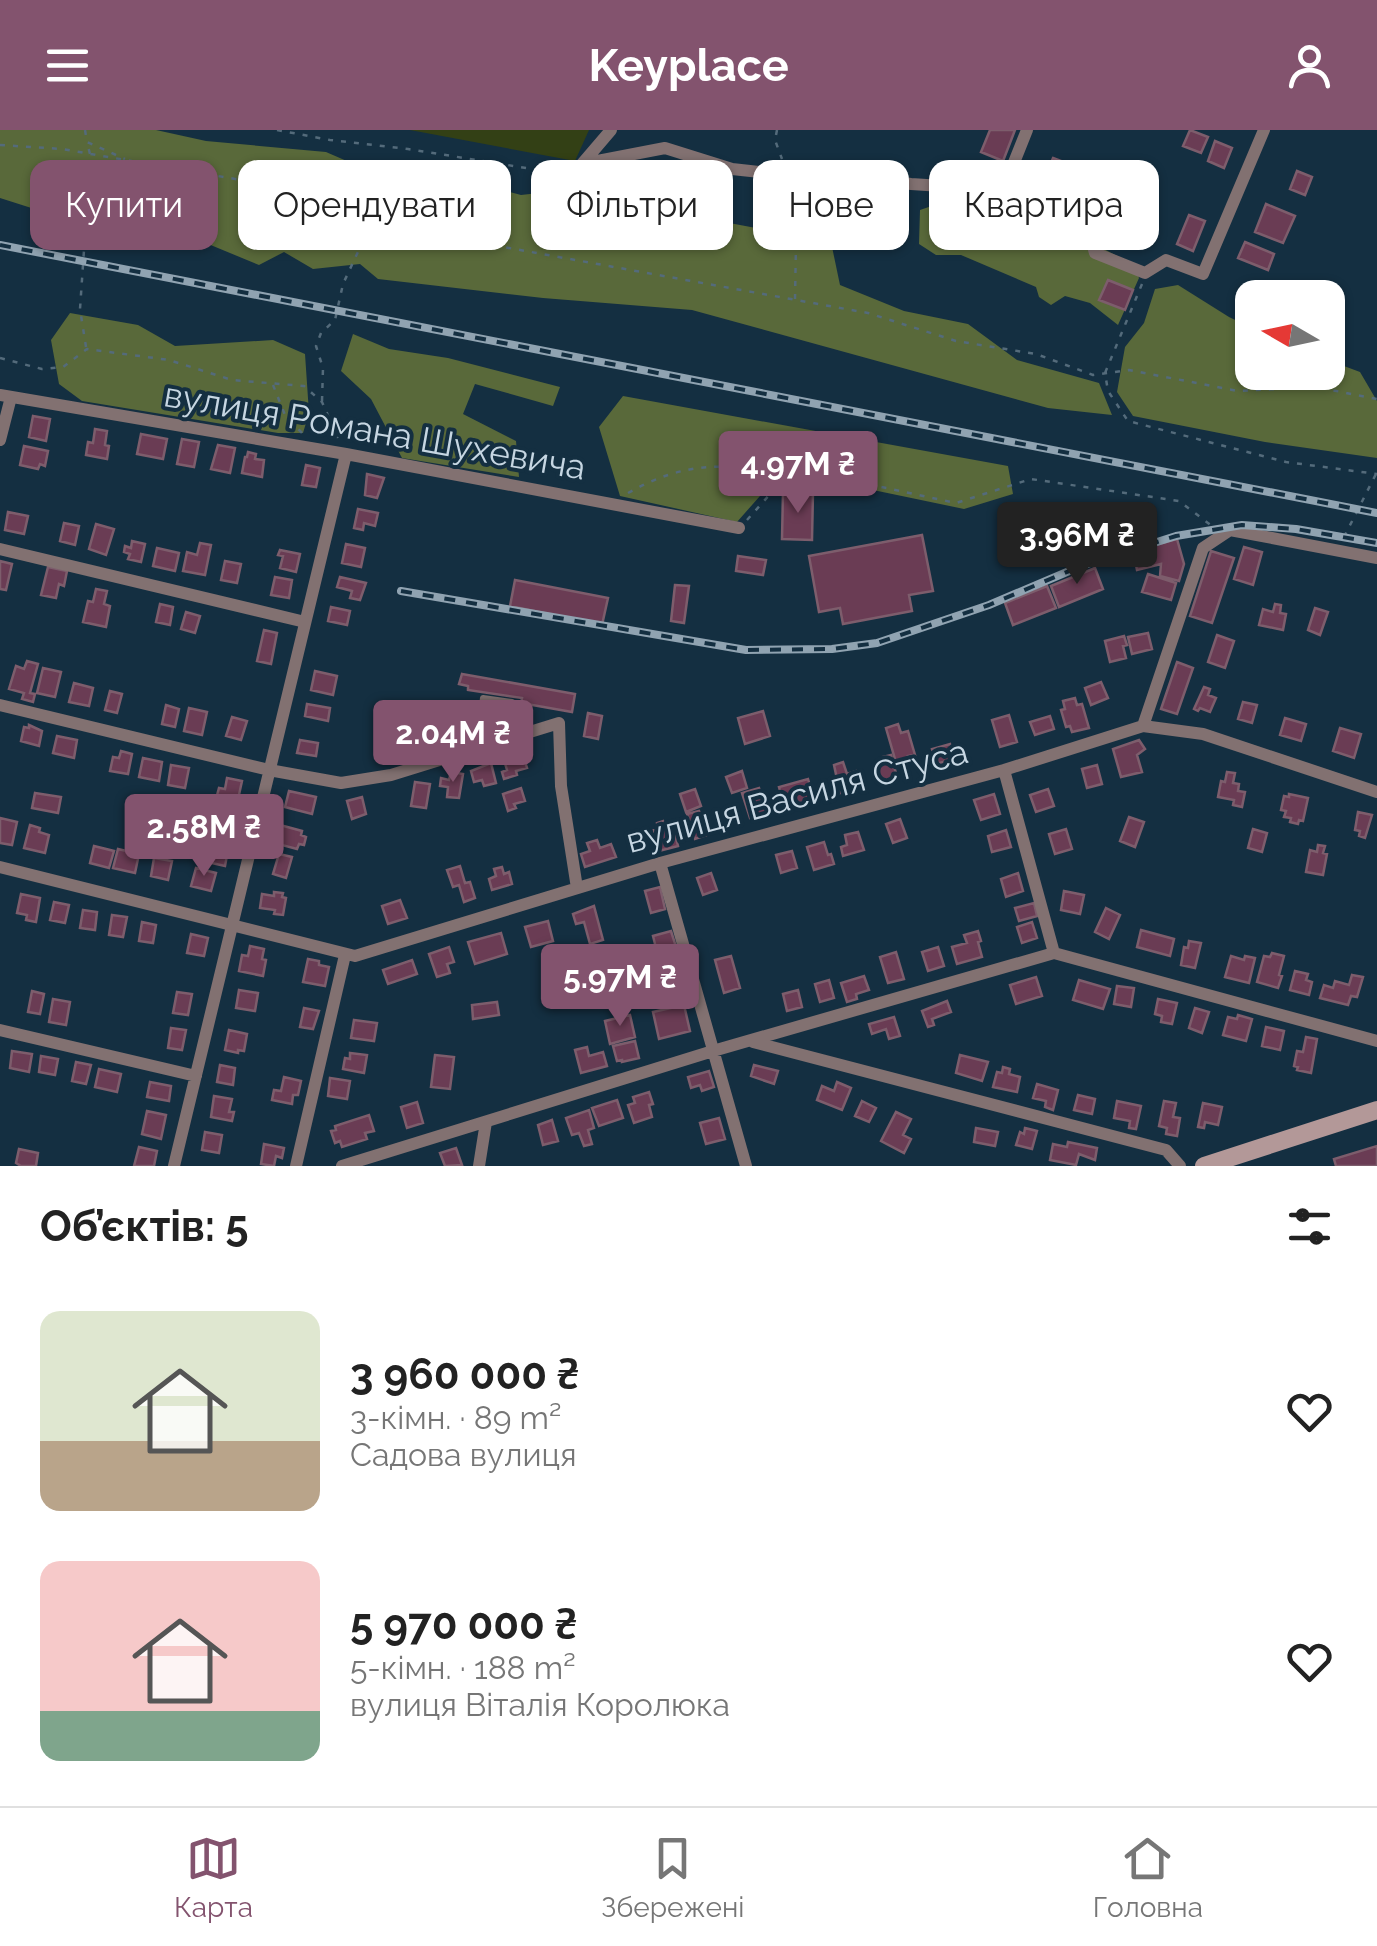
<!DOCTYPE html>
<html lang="uk">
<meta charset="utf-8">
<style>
body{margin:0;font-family:Raleway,sans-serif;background:#f6f6f6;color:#222;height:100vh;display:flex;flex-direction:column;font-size:38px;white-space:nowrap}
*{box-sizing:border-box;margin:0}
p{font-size:32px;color:#767676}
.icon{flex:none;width:55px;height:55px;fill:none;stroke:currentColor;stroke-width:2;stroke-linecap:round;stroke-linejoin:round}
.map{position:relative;height:1036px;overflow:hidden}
.side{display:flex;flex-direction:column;background:#fff;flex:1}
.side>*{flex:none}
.banner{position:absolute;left:30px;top:30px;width:1318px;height:90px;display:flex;gap:20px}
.needle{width:65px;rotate:279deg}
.fabs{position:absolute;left:1235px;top:150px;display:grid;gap:20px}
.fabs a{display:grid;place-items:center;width:110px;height:110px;border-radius:20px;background:#fff;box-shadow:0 2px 8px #0004;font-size:50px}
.price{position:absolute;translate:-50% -85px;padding:0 22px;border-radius:10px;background:#83536e;color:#fff;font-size:32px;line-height:65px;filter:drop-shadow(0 2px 5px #0008)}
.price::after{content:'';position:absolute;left:50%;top:60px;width:30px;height:22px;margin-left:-15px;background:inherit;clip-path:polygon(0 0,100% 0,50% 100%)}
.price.on{background:#222;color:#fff}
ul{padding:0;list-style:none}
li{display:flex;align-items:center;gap:30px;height:250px;padding:0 40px}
li span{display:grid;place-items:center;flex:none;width:280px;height:200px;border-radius:20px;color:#555}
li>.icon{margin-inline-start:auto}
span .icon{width:120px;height:120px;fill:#fffc;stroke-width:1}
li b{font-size:42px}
h2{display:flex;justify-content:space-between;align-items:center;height:120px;padding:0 40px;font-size:42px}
.chip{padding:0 35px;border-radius:20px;background:#fff;box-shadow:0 2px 8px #0004;font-size:35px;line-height:90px}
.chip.on{background:#83536e;color:#fff}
header{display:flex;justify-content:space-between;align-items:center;height:130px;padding:0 40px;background:#83536e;color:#fff;font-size:45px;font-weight:700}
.tabs{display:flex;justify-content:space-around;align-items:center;height:140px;border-top:2px solid #e0e0e0;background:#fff;font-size:28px;color:#767676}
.tabs a{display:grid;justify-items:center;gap:5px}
.tabs .on{color:#83536e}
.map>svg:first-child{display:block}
.green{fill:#334015}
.forest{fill:#59693a}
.building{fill:#6a3c54;stroke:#7d5d6c;stroke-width:2.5}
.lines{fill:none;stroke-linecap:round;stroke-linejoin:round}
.path{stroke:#546b7b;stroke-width:2.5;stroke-dasharray:5 8;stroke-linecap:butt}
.lane{stroke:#827171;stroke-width:6}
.street{stroke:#827171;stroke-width:12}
.secondary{stroke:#b39898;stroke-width:18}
.rail-casing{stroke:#90a3b1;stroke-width:8}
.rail{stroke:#142f41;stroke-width:4;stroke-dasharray:11;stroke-linecap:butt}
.labels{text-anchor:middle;stroke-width:8;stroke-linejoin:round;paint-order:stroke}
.street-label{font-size:35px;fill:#c6d6e2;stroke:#142f41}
</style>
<header><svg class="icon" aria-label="menu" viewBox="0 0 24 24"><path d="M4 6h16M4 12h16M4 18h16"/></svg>Keyplace<svg class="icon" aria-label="person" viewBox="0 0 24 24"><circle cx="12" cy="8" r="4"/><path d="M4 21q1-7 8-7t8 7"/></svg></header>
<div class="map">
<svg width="1377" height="1036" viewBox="0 0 1377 1036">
<rect width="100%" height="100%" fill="#142f41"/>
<path class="green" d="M410 0H589L575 31Z"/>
<path class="forest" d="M0 0H156L206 11 326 22 386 48 416 56 480 54 521 65 609 55 660 80 831 112 840 155 904 181 968 194 1017 230 1099 253 1112 285 1048 278 692 180 543 168 378 149 360 134 313 139 284 122 259 135 184 104 123 98 69 90 0 68Z
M998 67 1038 84 1134 135 1139 148 1118 195 1090 173 1065 166 1051 175 1039 167 1036 157 961 125H936L919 114 920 80 952 69Z
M1178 155 1229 187 1252 198V242H1328V230L1360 242 1377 271V328L1265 312 1133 286 1117 262 1125 217 1144 193 1155 159Z
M70 183 138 195 175 216 273 210 305 224 309 283 303 303H278L82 271 59 254 51 210Z
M353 204 389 219 448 228 560 257 553 276 475 254 463 284 516 311 519 347 402 328 371 269 341 241Z
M623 266 1008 336 1013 364 964 379 782 341 737 392 620 366 599 297Z"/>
<path class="building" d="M990 0H1015L1003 31 981 22Z
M1190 0 1208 7 1201 23 1183 16Z
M1215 11 1232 18 1224 38 1208 31Z
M1053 28 1074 36 1064 61 1043 52Z
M1297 41 1312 47 1305 65 1290 59Z
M1129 57 1146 64 1138 86 1120 80Z
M1266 74 1295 86 1283 113 1255 102Z
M1189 85 1205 91 1193 121 1177 114Z
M1245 112 1274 124 1268 140 1238 128Z
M1108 150 1133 160 1125 180 1099 170Z
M33 286 50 289 46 311 29 307Z
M95 299 107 301 105 315 109 316 107 329 86 325 88 312 93 313Z
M141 304 167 309 163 329 137 324Z
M182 309 199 312 194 337 177 334Z
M218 315 235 318 230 343 211 339Z
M24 316 48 321 45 336 40 334 38 339 20 335Z
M248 322 256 324 255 329 264 330 262 347 242 343 245 327H247Z
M306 335 320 338 316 357 302 355Z
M367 344 384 348 377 368 365 365Z
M783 362H813L812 410 782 409Z
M358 379 378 383 375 396 364 393 363 400 354 398Z
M8 382 28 386 24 404 5 400Z
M64 393 79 396 75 415 60 411Z
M96 394 114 399 106 425 89 419Z
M922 405 933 461 909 465 912 481 843 494 840 478 819 482 809 426Z
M1177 409 1184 434 1179 451 1160 446 1161 434 1137 440 1133 421Z
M132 411 145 414 141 432 128 429 130 424 124 422 125 416 131 418Z
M200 413 211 415 205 445 183 441 187 422 197 425Z
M346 414 365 418 361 437 342 433Z
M1244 417 1262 422 1253 455 1234 449Z
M157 418 179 423 175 441 153 436Z
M280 420 300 424 296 442 280 438 283 426 278 425Z
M1211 421 1234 428 1212 493 1190 486Z
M738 426 766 430 763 445 736 441Z
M0 431 12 434 6 460 0 459Z
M225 431 241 434 237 453 221 450Z
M48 437 67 441 64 456 59 454 56 468 41 465Z
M1095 438 1103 459 1059 477 1051 456Z
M1148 444 1176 453 1171 470 1142 462Z
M275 447 292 450 289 468 271 465Z
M340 447 366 453 360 470 350 468 352 461 337 457Z
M515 450 608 468 602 495 510 476Z
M675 455 689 456 684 493 671 491Z
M1047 456 1056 478 1013 495 1005 473Z
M96 459 107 461 104 474 110 476 106 497 83 492 88 471 93 472Z
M160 474 173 477 170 495 156 492Z
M1275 474 1281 475 1280 483 1286 484 1283 500 1259 495 1263 479 1273 482Z
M331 477 350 481 347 495 328 491Z
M1315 478 1328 482 1320 505 1308 500Z
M186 482 200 486 195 503 181 499Z
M264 500 277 503 271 534 257 531Z
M1148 503 1152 519 1132 524 1128 507Z
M1217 505 1234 511 1225 538 1208 532Z
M1124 506 1127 515 1123 516 1126 528 1110 532 1105 511Z
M27 531 38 534 30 563 35 564 33 572 22 569 24 563 9 559 16 536 24 539Z
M1177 532 1193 538 1177 584 1161 579Z
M43 538 61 542 55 567 37 563Z
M315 541 337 546 333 565 311 560Z
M462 544 575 564 572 582 521 573 522 568 468 560V556L459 554Z
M1101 552 1108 568 1091 575 1085 558Z
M74 553 93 558 89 576 69 572Z
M1204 557 1210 559 1208 565 1216 568 1210 582 1200 578 1198 581 1194 579Z
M110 561 122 564 117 583 105 580Z
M1075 568 1077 575 1082 574 1089 598 1072 602 1070 596 1066 597 1061 580 1065 579 1063 571Z
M1243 572 1257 575 1252 593 1238 589Z
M307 574 330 578 328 591 305 586Z
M166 575 179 579 175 597 162 594Z
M189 578 207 582 202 605 184 601Z
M763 581 770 606 745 614 738 588Z
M588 583 602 586 598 609 584 606Z
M1009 585 1017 612 1000 617 992 590Z
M1050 586 1054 599 1035 605 1030 592Z
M232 587 247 591 241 610 226 606Z
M1285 588 1306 594 1301 611 1280 605Z
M423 591 429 617 384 629 378 603Z
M898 594 901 603 908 601 915 625 908 626 910 632 897 636 886 598Z
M29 595 42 601 39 616 21 611 24 597 29 598Z
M1340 598 1361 604 1354 628 1333 621Z
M57 606 77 610 74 628 53 623Z
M300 610 318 613 316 626 297 623Z
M1139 610 1145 619 1137 625 1142 642 1121 647 1113 619Z
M950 614 954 629 936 634 932 619Z
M121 621 132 624 128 644 110 641 113 627 119 628Z
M523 625 527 638 516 641 517 645 504 649 502 642 507 640 504 630Z
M891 625 897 647 878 652 874 637 885 634 883 627Z
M143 628 162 632 159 651 139 647Z
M843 632 847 644 856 641 860 656 840 663 834 635Z
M491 633 496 653 484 656 482 650 474 652 471 641Z
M171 635 189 638 185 658 168 655Z
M1097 635 1102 654 1087 658 1082 639Z
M742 641 747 658 732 663 726 647Z
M451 642 463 644 459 668 447 667 448 657 440 656 441 648 449 650Z
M1227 642 1235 643 1233 653 1239 654 1238 661 1245 662 1242 677 1233 675 1234 670 1218 667 1221 651 1225 652Z
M227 648 242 651 237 674 216 669 219 658 225 659Z
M808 649 814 669 785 678 779 657Z
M415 652 430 654 426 678 411 676Z
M521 658 525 671 514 674 516 678 508 681 503 664Z
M759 658 767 682 750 688 742 663Z
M695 659 701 676 686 682 680 664Z
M1048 659 1054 676 1036 682 1030 665Z
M289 661 316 667 312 684 285 677Z
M35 663 61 667 58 683 32 678Z
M994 664 1000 684 981 690 974 670Z
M1289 664 1308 668 1303 691 1299 690 1298 694 1290 692 1291 688 1284 687 1286 681 1281 680 1284 666 1289 667Z
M362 667 366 684 352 689 347 671Z
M699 681 707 705 695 709 687 684Z
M1358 682 1372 685 1365 708 1359 706 1360 701 1355 700Z
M222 683 236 686 232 706 218 703Z
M1129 687 1144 692 1135 717 1120 711Z
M0 688 17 692 12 715 0 713Z
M900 689 907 708 893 713 886 694Z
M663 691 665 698 673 695 678 716 659 721 654 700 658 699 657 693Z
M30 695 40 698 39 702 49 705 45 723 24 718Z
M280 695 302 701 301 705 306 707 304 715 299 714 297 719 274 713Z
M1066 699 1072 719 1055 724 1049 704Z
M1253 699 1267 703 1262 722 1248 718Z
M1006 700 1011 717 992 722 988 706Z
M858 702 864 720 843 726 841 717 847 715 845 705Z
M208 710 229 715 225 736 203 731Z
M597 710 600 718 611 714 616 727 585 737 581 724 590 721 587 713Z
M824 712 828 725 831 724 834 734 814 740 807 717Z
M1318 715 1325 716 1323 723 1327 724 1323 745 1306 742 1310 720 1317 722Z
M94 716 114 721 109 738 90 733Z
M118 719 139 724 135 743 113 738Z
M792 721 797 738 781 743 776 725Z
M279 724 292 727 286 748 273 744Z
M154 728 172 731 168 750 151 746Z
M460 736 465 753 470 752 475 768 464 772 459 755 453 757 447 740Z
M502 737 504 744 509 742 512 754 492 760 489 749 496 746 494 739Z
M196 738 216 743 211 761 191 756Z
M711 743 717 760 703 765 697 748Z
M1018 743 1023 761 1006 767 1001 749Z
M660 757 665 779 651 783 645 761Z
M1064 761 1084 765 1080 784 1061 780Z
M274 762 283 763 282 767 286 768 283 785 274 784 275 780 260 778 262 764 274 766Z
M21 764 40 768 36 792 26 790 27 785 17 783Z
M400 770 407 788 388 794 382 776Z
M54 772 69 775 65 793 50 790Z
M1034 773 1037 786 1019 791 1015 778Z
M594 776 603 810 590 814 584 792 576 794 573 784Z
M1106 778 1120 785 1109 809 1095 802Z
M83 780 97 782 95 800 80 798Z
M112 785 127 787 123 807 109 805Z
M548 791 553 811 531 817 525 797Z
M142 792 156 795 153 813 139 811Z
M1032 792 1037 808 1022 813 1017 797Z
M1141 800 1174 809 1170 826 1137 817Z
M671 801 677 820 658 826 653 806Z
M978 801 981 811 978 812 982 827 957 834 952 817 967 813 964 805Z
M501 803 507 824 475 834 468 812Z
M191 804 208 808 204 826 187 823Z
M1189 811 1201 813 1195 838 1181 835 1184 817 1188 818Z
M250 816 264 819 262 829 266 830 263 846 239 841 242 825 248 826Z
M449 817 454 832 447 834 450 843 437 847 429 824Z
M938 817 944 836 928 841 922 822Z
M896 822 904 849 888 853 880 827Z
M1272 823 1284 826 1279 845 1282 846 1278 858 1257 852 1264 826 1270 827Z
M731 826 740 858 724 863 715 830Z
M1231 826 1244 830 1245 826 1255 828 1249 853 1225 847Z
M308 829 319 831V835L329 837 325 856 303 852Z
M412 830 417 844 388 854 383 840Z
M1295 841 1308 844 1306 850 1312 852 1309 865 1290 860Z
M1352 845 1363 847 1357 867 1351 866 1348 875 1320 868 1324 855 1333 858 1335 851 1349 855Z
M864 846 869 860 856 864 857 869 847 872 841 853Z
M1036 847 1042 866 1016 874 1010 855Z
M829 850 834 868 820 872 815 854Z
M1079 850 1110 859 1103 879 1073 870Z
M1117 856 1134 858 1131 877 1114 874Z
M239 860 258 863 255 881 236 878Z
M798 860 802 877 787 881 783 864Z
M32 861 44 864 40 884 28 882Z
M177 862 192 864 188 885 173 883Z
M53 869 70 872 66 895 49 892Z
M1158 869 1177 873 1172 894 1161 892 1162 886 1155 884Z
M947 871 951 882 932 889 934 895 928 897 922 881Z
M497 872 499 885 473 889 472 875Z
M684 875 690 901 659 909 653 882Z
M304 878 319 881 313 899 300 897Z
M1195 878 1209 882 1202 903 1189 898Z
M630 885 635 907 610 914 605 891Z
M1238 885 1252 889 1246 911 1223 905 1228 887 1237 889Z
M894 887 900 906 889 909 886 899 872 904 869 894Z
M354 890 377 893 374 911 351 908Z
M1266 897 1284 901 1280 920 1262 916Z
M171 898 186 900 182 920 168 918Z
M229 900 247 904 244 921 238 920V923L225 920Z
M1306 907 1317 909 1311 943 1297 940 1298 937 1294 936 1297 921 1303 922Z
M635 911 639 928 622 932V930L617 931 613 916Z
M587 917 589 926 603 922 607 936 581 943 575 920Z
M12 921 32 924 29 942 10 938Z
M350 923 367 925 364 943 343 939 345 928 350 929Z
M435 925 454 927 450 959 431 957Z
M960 925 988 932 982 951 956 943Z
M41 926 58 929 55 945 39 942Z
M76 932 91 935 86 954 72 951Z
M220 935 235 938 233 955 217 952Z
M754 935 778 941 774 954 751 946Z
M1003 937 1010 939 1009 944 1020 947 1017 962 993 957 997 942 1002 943Z
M99 939 121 944 117 962 95 957Z
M709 941 714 957 702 961 700 955 691 958 688 947Z
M284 947 301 951 298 965H293L292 974 272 970 274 960 281 961Z
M330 948 350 951 347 969 328 966Z
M150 952 171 956 169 971 147 967Z
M837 952 851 958 842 980 817 970 822 956 834 961Z
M1037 954 1058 960 1053 980 1045 977 1046 971 1033 968Z
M649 962 653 974 649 975 652 987 634 993 628 975 635 973 633 967Z
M1078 965 1095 969 1092 984 1074 980Z
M214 966 232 969 229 982H234L232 991 211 987Z
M617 970 623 988 599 996 592 978Z
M862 971 876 978 869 992 855 986Z
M1117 971 1141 976 1136 999 1129 998 1130 991 1114 988Z
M1164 971 1176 973 1173 987 1180 988 1177 1006 1166 1004 1167 998 1159 996Z
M417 972 423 993 407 998 401 977Z
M1203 973 1222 977 1218 995 1205 992 1204 998 1198 997Z
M589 980 594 998 588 1000 592 1014 584 1016 579 1003 572 1005 566 988Z
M147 981 166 985 161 1009 142 1004Z
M896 982 911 989 903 1005 911 1009 904 1023 881 1011Z
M369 985 374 1001 365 1003 367 1009 342 1017 340 1011 335 1013 331 1001 336 1000 335 996Z
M719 988 725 1009 706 1014 700 993Z
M552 990 558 1011 543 1015 538 995Z
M976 998 998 1002 995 1016 974 1012Z
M1025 998 1037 1001 1032 1019 1016 1015 1020 1002 1024 1004Z
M205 1002 222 1005 219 1023 202 1020Z
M1068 1012 1097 1018 1095 1030 1079 1024 1076 1035 1050 1030 1053 1014 1067 1017Z
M264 1014 284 1018 282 1028 276 1026 274 1036 261 1034Z
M1377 1016V1036H1336L1334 1029Z
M139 1017 157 1021 154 1036H134Z
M456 1018 462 1035 445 1036 440 1023Z
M19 1019 38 1023 36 1036H21L16 1033Z"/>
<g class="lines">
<path class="path" d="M85 0 87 12 125 29
M277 0 330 10 408 19 551 42 571 37
M777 0 775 10 782 29
M0 15 62 19 316 63 371 93 868 183 956 211 1036 224 1093 245 1129 240 1238 261 1316 257 1377 269
M1142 154 1105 243 1108 261 1128 291 1286 332 1377 344
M795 169 797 57
M86 217 80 179 84 120 80 71 90 24 87 12
M0 228 42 239 63 237 87 219 169 230 232 250 304 256 322 272 338 308
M273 255 285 285 302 303
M322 271 323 238 316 216 321 203 335 190 343 154 371 94
M628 363C685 331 724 333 788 344
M747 390 788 344 872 355 956 373 1031 349 1179 371 1212 396
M1344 407 1377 342"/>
<path class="lane" d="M473 618 479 599 483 568 512 572"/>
<path class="street" d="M582 34 665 18 732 39 797 46H846L911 54 1003 60 1035 66 1071 85 1089 103 1095 123 1145 143 1166 130 1203 144 1264 0
M582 34 611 0
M1003 60 1027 0
M0 265 346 324 739 398
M0 310 11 267
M0 419 305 492
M0 575 269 640 341 653 391 645 559 593 561 656 577 758
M1143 596 1203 418 1230 400 1377 428
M1004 640 1054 823
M660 733 746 1036
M0 737 355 826 660 733 1004 640 1143 596 1203 604 1377 662
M0 900 196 946
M753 912 1166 1020 1180 1036
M174 1036 346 324
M296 1036 345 825
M342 1036 713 921 1054 823 1377 911
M479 1036 486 992"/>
<path class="secondary" d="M1204 1036 1377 980"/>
<g class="rail-casing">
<path id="rail" d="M0 115 1377 383
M401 461 746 520 832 519 877 513 989 475 1081 436 1176 406 1242 395 1296 399 1377 413"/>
</g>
<use href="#rail" class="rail"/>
</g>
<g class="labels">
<g class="street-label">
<text transform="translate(375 301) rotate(10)" y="12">вулиця Романа Шухевича</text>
<text transform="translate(797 666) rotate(-15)" y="12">вулиця Василя Стуса</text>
</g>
</g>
</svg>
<div class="fabs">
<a><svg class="needle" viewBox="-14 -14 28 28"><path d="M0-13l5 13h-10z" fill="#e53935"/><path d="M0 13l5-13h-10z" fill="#767676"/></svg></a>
</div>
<b class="price" style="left:798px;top:386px">4.97M ₴</b>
<b class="price on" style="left:1077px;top:457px">3.96M ₴</b>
<b class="price" style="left:453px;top:655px">2.04M ₴</b>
<b class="price" style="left:204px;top:749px">2.58M ₴</b>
<b class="price" style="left:620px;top:899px">5.97M ₴</b>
<div class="banner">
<a class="chip on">Купити</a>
<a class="chip">Орендувати</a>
<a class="chip">Фільтри</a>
<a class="chip">Нове</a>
<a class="chip">Квартира</a>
</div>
</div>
<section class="side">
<h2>Об’єктів: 5<svg class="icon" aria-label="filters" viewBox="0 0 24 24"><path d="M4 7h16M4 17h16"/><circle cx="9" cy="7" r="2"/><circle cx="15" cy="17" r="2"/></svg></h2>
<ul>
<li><span style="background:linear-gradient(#dfe7d0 65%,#b9a48a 0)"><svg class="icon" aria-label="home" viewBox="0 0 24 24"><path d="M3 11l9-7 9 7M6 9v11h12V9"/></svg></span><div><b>3 960 000 ₴</b><p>3-кімн. · 89 m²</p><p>Садова вулиця</p></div><svg class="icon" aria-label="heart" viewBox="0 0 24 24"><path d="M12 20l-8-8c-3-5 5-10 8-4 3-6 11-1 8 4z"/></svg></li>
<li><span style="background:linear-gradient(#f6c9c9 75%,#7fa58c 0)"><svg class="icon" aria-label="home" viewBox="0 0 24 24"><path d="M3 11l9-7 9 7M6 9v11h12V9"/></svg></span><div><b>5 970 000 ₴</b><p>5-кімн. · 188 m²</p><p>вулиця Віталія Королюка</p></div><svg class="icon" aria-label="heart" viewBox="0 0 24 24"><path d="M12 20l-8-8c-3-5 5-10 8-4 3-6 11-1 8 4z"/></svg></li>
</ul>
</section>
<nav class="tabs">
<a class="on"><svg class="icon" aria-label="map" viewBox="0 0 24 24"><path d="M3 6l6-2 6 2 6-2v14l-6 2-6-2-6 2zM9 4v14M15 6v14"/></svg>Карта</a>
<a><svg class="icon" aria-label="saved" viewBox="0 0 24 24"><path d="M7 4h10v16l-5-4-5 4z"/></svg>Збережені</a>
<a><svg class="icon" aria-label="home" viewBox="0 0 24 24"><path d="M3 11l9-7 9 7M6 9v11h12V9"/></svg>Головна</a>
</nav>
